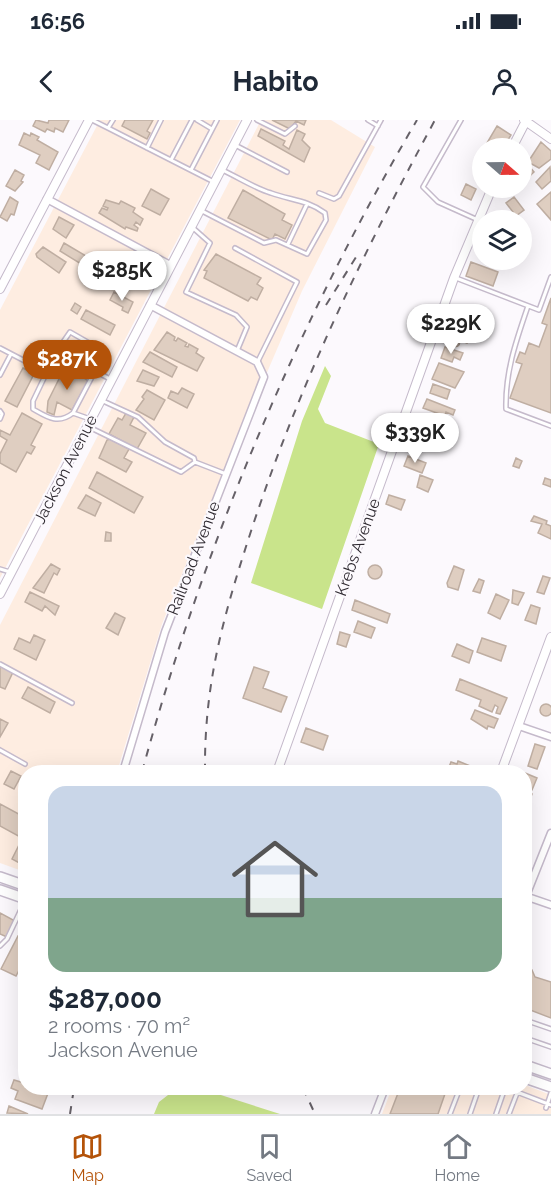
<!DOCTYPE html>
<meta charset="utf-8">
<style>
body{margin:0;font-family:Raleway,sans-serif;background:#f2f2f3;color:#1f2937;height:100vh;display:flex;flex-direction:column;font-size:22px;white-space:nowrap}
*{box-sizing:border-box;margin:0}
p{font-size:20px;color:#747a83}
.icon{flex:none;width:33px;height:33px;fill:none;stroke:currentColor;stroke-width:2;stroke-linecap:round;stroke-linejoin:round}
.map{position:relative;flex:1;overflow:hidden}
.details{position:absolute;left:18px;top:645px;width:514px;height:330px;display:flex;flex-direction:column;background:#fff;border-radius:24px;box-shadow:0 6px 24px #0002}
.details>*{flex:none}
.needle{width:39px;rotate:110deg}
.buttons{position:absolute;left:472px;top:18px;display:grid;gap:12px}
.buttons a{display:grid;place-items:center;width:60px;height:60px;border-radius:50%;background:#fff;box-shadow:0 6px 24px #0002;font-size:30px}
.price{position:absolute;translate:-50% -51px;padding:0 14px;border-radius:21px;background:#fff;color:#222;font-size:20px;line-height:39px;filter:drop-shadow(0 2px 3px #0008)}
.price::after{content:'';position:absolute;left:50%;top:36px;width:18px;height:14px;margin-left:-9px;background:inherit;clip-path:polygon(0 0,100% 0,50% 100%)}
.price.active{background:#b45309;color:#fff}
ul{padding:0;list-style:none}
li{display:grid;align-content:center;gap:12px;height:318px;padding:0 30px}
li+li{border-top:2px solid #e0e1e3}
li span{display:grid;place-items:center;height:186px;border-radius:18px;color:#555}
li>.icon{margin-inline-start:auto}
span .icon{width:108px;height:108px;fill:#fffc;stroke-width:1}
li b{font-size:26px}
.status{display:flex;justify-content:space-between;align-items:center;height:42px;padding:0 30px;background:#fff;direction:ltr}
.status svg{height:16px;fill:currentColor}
header{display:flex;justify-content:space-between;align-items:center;height:78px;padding:0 30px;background:#fff;font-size:27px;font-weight:700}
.tabs{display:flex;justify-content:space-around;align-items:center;height:84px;border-top:2px solid #e0e1e3;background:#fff;font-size:16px;color:#747a83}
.tabs a{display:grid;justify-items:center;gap:3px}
.tabs .active{color:#b45309}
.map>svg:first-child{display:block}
.commercial{fill:#feede1}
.green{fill:#c9e48b}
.building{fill:#dfcec1;stroke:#bfaea2;stroke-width:1.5}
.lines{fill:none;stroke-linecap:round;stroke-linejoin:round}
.service-casing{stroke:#c5bacb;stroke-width:6}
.minor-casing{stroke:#c5bacb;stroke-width:9}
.tertiary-casing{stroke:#c5bacb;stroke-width:10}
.secondary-casing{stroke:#c5bacb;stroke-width:12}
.service{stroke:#fff;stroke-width:3}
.minor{stroke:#fff;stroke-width:6}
.tertiary{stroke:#fff;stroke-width:8}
.secondary{stroke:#fff;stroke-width:9}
.rail{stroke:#666168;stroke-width:2;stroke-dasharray:8 8;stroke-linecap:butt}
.labels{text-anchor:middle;stroke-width:4.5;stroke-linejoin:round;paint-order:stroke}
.street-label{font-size:16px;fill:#2e2930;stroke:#fcf9fd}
</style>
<div class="status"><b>16:56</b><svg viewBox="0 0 49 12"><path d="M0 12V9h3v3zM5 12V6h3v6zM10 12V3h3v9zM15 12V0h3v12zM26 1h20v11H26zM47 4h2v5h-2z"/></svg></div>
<header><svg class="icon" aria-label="back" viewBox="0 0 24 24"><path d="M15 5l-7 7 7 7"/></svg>Habito<svg class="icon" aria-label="person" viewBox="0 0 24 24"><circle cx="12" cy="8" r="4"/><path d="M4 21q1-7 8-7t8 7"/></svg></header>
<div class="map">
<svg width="551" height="994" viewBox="0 0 551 994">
<rect width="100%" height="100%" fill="#fcf9fd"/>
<path class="commercial" d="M100 0H240L0 458V190Z
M261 0H331L375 27 302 171 205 397 162 504 117 652H26L25 752 0 743V505Z
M525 965 551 975V994H382L392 968H525Z"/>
<path class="green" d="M325 246 331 256 318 289 325 303 379 324 322 489 251 463 302 301Z
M177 968H199L280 994H154L159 982Z"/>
<path class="building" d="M36 0 48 3 49 0H69L63 12 55 8 54 12 47 9 45 12 33 6Z
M125 0H153L147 11 150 13 147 19 122 6Z
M272 0H306L304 5 296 1 290 9Z
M497 6 511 15 503 28H484Z
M261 9 285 21 283 25 289 29 297 10 305 14 302 20 310 28 304 42 258 16Z
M24 13 30 16 31 13 39 17 37 20 58 32 49 50 36 43 40 35 19 25Z
M541 22 551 31V39L539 48 528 42Z
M483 31V50L475 45Z
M529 46 534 52 522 63V52Z
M550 47 551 61 542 69 536 62Z
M15 50 24 55 21 61 23 62 15 71 6 66Z
M466 64 476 69 471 80 461 75Z
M151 69 169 79 160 95 142 86Z
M243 70 285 94 282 100 292 105 285 119 275 114 272 120 228 98Z
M551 72V100L537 84Z
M10 77 18 82 14 95 11 94 7 101 0 97Z
M514 77 524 90 516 96 506 83Z
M106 80 119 84 121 81 135 88 133 92 143 99 140 105 136 102 134 105 138 108 137 111 126 107 125 109 99 93 102 88 107 90 108 88 103 86Z
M59 97 74 105 66 118 53 109Z
M64 123 91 139 86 147 60 131Z
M43 127 66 142 59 153 37 137 36 134Z
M135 130 155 142 151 148 130 139Z
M216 134 261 158 257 164 263 168 257 180 251 177 248 181 204 158 207 151 204 150Z
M471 142 498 152 493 166 466 156Z
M122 147 141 157 129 169 114 161Z
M114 172 133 182 128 193 122 190 123 187 110 180Z
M551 178V293L510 278 522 244 516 242 520 232 525 234 529 223 539 227 547 205 542 203Z
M75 183 81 187 77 194 71 190Z
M86 190 115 205 110 215 81 199Z
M455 202 476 210 474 215 471 214 467 223 453 218 454 214 450 213V208Z
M167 212 175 217 174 220 176 221 178 218 187 223 185 226 188 227 189 224 198 229 196 233 204 238 197 251 154 230Z
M452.5 223a3.5 3.5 0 1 1 7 0a3.5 3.5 0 1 1-7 0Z
M445 227 463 233 460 240 454 237 452 242 441 238Z
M150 232 177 247 172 257 143 242Z
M439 243 464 252 455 268 432 259Z
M23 248 34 254 17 287 5 281Z
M70 248 88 261 72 290 57 282 54 295 47 292 48 281 64 249 69 251Z
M143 250 159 257 154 266 137 261Z
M433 264 450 270 447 279 430 273Z
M182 268 194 274 187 288 168 278 171 271 178 274Z
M147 270 165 280 154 300 136 290 144 279 142 277Z
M427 279 455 290 453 295 446 292 445 296 423 288Z
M22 293 42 304 31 325 35 327 31 334 27 332 16 352 0 343V334L7 320 0 316V310L10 315Z
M126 293 134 297 130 305 146 313 137 329 109 314 118 298 122 300Z
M421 296 439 302 435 316 415 310Z
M110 319 129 329 124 338 132 342 126 352 99 338 107 320Z
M408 336 426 343 422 353 404 346Z
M516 338 522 341 519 348 513 346Z
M97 352 143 377 134 393 89 368Z
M420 355 433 360 428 372 417 367Z
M545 358 551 360V367L543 364Z
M86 375 101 383 95 396 78 388Z
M389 375 405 380 401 390 386 384Z
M534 396 547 401 546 404 551 406V419L538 413 542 404 531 401Z
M106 412 111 413V421H105Z
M51 444 60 449 57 455 54 453 44 473 33 468Z
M368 452a7 7 0 1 1 14 0a7 7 0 1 1-14 0Z
M454 446 464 450 458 470 448 467 447 463Z
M543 456 550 458 544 474 537 472Z
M479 459 484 461 480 473 473 471Z
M513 470 524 473 518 485 512 483Z
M30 472 59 486 55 495 45 486 42 491 25 482Z
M496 474 509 480 500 499 488 493Z
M355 480 390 494 387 503 352 490Z
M531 485 540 488 536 504 525 500Z
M115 493 125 498 118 515 106 508Z
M358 501 375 508 371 518 354 512Z
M340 512 350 515 346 527 337 524Z
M34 515 45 520 36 540 14 529 19 518 30 523Z
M482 518 506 526 501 541 477 532Z
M457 524 473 531 469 543 452 536Z
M0 546 13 552 5 569 0 567Z
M254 547 269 552 263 568 287 577 281 592 243 578Z
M460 559 507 578 500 594 496 593 498 587 495 585 492 592 479 586 481 580 456 570Z
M28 567 55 582 50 593 22 578Z
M540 590a6 6 0 1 1 12 0a6 6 0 1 1-12 0Z
M475 590 498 599 494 608 488 606 487 609 471 599Z
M0 599 8 603 0 617Z
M306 608 328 616 323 630 301 622Z
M535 624 545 627 537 649 528 646Z
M458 641 480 650 479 652H447L451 642 457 644Z
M11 651 21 656 14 669 4 664Z
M525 653 537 658 532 670 525 669Z
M525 672 532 674 527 687 525 686Z
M0 684 26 698V711L22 718 0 706Z
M23 717 26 740 23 745 12 739Z
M525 745 531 747 527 757H525Z
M0 793 15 801 7 817 0 814Z
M18 816 26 819V837L16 856 1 849Z
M532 850 535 857 551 862V898L525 888V861L529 859 526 853Z
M26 948V968H50L42 989 15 979 18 971 11 968 14 960 21 962Z
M400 968H447L438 994H390Z
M9 986 28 994 7 993Z"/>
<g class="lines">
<g class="service-casing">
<path id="service" d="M92 0 108 8 113 0
M197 0 212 9
M257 0 285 14 295 6
M368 0 378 6
M461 0 423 67 438 82 478 100
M108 8 214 62
M235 25 287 52
M147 28 161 0
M171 40 192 0
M191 50 217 0
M319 73 334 79 339 76 381 0
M202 91 264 123 276 120 307 134 326 100 325 93C308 80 290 80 271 73 254 68 238 57 222 50
M192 107 210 123 186 172 236 195 247 207 237 231
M288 124 307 84
M235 128 297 162 258 241
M456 158 539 190 551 157
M528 186C516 221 505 252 506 289L551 306
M0 228 46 252
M57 231 70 212 105 232 73 293
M0 255 11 234
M0 291 2 294 0 299
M90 299 73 293C58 305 47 297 33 289V281L57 231 110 259
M89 307 181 352 195 342 194 338 165 322 138 297 103 281
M195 342 226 354
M0 449 10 452
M0 544 72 583
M0 630 25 644
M0 826 7 819 25 781
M525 900 551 909
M525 918 551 927
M278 968H279
M517 972 551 985
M546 988 551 973
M450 994 460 968
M470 994 479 968
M496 994 505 968
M509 994 519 968"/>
</g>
<g class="minor-casing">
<path id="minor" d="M47 79 170 145
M519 606 551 617
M123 652 165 512 264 257 257 242 150 185
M525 776 551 785
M526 776 551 713
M375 994 385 968"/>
</g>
<g class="tertiary-casing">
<path id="tertiary" d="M524 0 551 19
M512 28 526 1
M0 169 89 0
M0 474 247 0
M277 652 454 158 492 68
M501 652 551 517"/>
</g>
<g class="secondary-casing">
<path id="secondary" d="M0 757 26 766
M0 770 26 779
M525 945 551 954
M525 958 551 967"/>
</g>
<use href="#service" class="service"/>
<use href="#minor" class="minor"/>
<use href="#tertiary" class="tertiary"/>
<use href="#secondary" class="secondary"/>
<path class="rail" d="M326 185 358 134
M142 652C204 424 297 204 417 0
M205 652C204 560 225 491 253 405 301 261 363 133 435 0
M303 968 315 994
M70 994 74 968"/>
</g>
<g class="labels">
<g class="street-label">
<text transform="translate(65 349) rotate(-63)" y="6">Jackson Avenue</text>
<text transform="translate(357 427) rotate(-70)" y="6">Krebs Avenue</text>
<text transform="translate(193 438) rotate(-69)" y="6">Railroad Avenue</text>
</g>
</g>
</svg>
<div class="buttons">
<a><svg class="needle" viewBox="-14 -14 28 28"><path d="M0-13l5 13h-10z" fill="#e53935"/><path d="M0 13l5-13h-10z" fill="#747a83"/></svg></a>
<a><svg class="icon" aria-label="layers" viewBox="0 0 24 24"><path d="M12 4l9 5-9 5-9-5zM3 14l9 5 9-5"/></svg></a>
</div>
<b class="price" style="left:122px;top:182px">$285K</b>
<b class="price" style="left:451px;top:235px">$229K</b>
<b class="price active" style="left:67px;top:271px">$287K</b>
<b class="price" style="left:415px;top:344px">$339K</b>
<section class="details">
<ul>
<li><span style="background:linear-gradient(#c9d6e8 60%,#7fa58c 0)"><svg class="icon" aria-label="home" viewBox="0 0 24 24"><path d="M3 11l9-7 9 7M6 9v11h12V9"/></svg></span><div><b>$287,000</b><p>2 rooms · 70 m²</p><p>Jackson Avenue</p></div></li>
</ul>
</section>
</div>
<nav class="tabs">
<a class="active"><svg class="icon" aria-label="map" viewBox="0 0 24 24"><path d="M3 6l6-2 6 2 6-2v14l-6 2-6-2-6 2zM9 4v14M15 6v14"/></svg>Map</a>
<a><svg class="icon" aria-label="saved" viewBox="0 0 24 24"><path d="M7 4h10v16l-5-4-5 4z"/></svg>Saved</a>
<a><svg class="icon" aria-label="home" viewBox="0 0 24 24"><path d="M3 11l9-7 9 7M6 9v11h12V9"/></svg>Home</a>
</nav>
